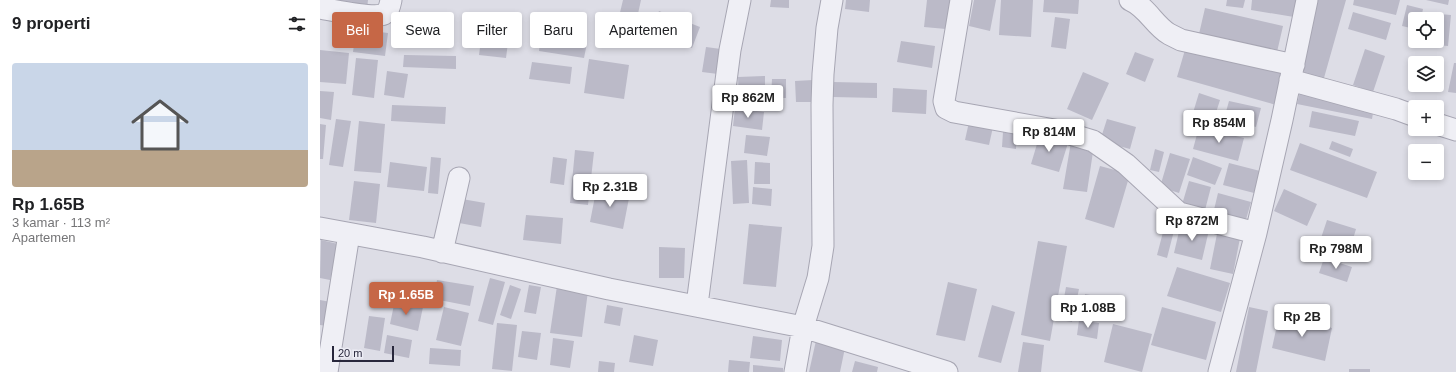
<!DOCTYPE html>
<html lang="id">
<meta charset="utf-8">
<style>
body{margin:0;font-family:Arial,sans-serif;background:#f6f6f6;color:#202124;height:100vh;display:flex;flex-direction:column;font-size:15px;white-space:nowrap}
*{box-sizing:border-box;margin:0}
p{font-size:13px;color:#757577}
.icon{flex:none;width:22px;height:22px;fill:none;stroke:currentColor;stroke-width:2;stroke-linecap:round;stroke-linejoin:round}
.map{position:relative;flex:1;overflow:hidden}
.drawer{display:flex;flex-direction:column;background:#fff;width:320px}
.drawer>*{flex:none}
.banner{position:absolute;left:12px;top:12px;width:380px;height:36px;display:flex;gap:8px}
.buttons{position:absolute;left:1088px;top:12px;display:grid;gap:8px}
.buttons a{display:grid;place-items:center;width:36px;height:36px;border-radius:4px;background:#fff;box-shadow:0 2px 6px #0003;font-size:20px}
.scale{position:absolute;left:12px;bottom:10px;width:62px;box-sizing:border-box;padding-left:4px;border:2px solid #28273c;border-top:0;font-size:11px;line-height:14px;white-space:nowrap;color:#28273c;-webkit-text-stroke:3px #ececf4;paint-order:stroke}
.price{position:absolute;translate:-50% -34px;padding:0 9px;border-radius:4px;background:#fff;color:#222;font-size:13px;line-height:26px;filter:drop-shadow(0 1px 2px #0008)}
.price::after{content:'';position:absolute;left:50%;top:24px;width:12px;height:9px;margin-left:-6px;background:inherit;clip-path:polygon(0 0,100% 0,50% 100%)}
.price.on{background:#c66746;color:#fff}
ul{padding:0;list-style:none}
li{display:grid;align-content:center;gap:8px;height:212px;padding:0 12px}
li span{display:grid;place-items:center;height:124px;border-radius:4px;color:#555}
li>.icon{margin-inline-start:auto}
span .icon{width:72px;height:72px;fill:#fffc;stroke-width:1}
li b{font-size:17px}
h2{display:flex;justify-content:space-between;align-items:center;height:48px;padding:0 12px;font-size:17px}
.pill{padding:0 14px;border-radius:4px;background:#fff;box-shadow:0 2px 6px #0003;font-size:14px;line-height:36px}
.pill.on{background:#c66746;color:#fff}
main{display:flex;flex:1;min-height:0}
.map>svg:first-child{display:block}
.building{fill:#bbbac8}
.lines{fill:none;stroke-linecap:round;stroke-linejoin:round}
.minor-casing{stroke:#a7a6b3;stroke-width:23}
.minor{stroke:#efeff5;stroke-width:21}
</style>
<main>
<section class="drawer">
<h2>9 properti<svg class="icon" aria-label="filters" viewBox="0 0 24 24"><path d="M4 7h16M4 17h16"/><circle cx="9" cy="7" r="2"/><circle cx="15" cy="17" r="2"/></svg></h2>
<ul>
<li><span style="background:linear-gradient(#c9d6e8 70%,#b9a48a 0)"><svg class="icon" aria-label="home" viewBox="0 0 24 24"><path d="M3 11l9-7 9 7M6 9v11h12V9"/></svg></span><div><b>Rp 1.65B</b><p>3 kamar · 113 m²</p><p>Apartemen</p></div></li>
</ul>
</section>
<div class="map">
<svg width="1136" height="372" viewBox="0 0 1136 372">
<rect width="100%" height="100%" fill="#dddde6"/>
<path class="building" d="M17 0H48L47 9 17 4Z
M303 0H321L314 32 296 29Z
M451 0H469V8L450 7Z
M526 0H550L549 12 525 9Z
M607 0H630L626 29 604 27Z
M654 0H676L670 31 649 26Z
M681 0H713L711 37 679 35Z
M724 0H759L758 14 723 12Z
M907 0H925L923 8 906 6Z
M932 0H977L974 17 931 10Z
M998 0H1026L1002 85 977 78Z
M1034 0H1080L1076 15 1033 5Z
M1106 0H1129L1128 5Z
M1087 5 1103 9 1101 19H1095V29L1082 26Z
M885 8 963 26 957 52 879 34Z
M339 11 380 27 372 48 331 32Z
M1033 12 1071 23 1066 40 1028 29Z
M1107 13 1131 15 1128 46 1104 44 1105 41H1117V19H1107Z
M735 17 750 19 746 49 731 47Z
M36 29 68 33 65 56 33 52Z
M162 32 189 35 186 58 159 55Z
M221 35 267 43 264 58 219 51Z
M581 41 615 46 612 68 577 62Z
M867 43 966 71 956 105 857 77Z
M386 47 401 49 398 74 382 72Z
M1045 49 1065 56 1053 92 1033 85Z
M0 50 29 53 26 84 0 82Z
M815 52 834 59 825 82 806 74Z
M84 55 136 56V69L83 67Z
M36 58 58 60 54 98 32 95Z
M269 59 309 65 304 99 264 93Z
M212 62 252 67 250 84 209 79Z
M1134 63H1136V93L1128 92Z
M67 71 88 74 84 98 64 95Z
M763 72 789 83 772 120 747 109Z
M445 76V101H419L418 77Z
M452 79H466V98H451Z
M493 80 494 102H476L475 81Z
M513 82 557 83V98L513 97Z
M573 88 607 90 606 114 572 112Z
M0 91 14 92 11 120 0 118Z
M980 92 1054 107 1052 119 977 104Z
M879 93 900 100 893 122 872 116Z
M909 101 941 108 936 127 904 119Z
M72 105 126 107 125 124 71 121Z
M415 108 444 112 442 130 413 126Z
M992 111 1039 121 1035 136 989 127Z
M16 119 31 121 23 167 9 165Z
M787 119 816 127 810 149 780 141Z
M39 121 65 124 61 173 34 171Z
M649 122 673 127 669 145 645 140Z
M0 124 6 125 3 159H0Z
M879 127 924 138 918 161 873 149Z
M683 132 697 133 696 149 682 147Z
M720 134 748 143 739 172 711 164Z
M426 135 450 137 447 156 424 153Z
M1012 141 1033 149 1030 157 1009 149Z
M751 142 774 145 767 192 743 189Z
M980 143 1057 172 1047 198 970 170Z
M835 149 844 152 839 172 830 170Z
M255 150 274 152 268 205 250 203Z
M850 153 870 159 859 193 840 187Z
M111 157 121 158 118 194 108 193Z
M233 157 247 159 244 185 230 183Z
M873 157 902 168 895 185 867 175Z
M427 160 429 203 413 204 411 161Z
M70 162 107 167 104 191 67 187Z
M435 162 450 163V184H434Z
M909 163 944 172 938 194 903 185Z
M780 166 810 174 794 228 765 219Z
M34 181 60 184 56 223 29 220Z
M869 181 891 187 884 214 861 208Z
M277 186 310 193 303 229 270 222Z
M433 187 452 189 451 206 432 204Z
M964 189 997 204 987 226 954 211Z
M898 193 931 202 925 223 893 214Z
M142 199 165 203 161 227 139 223Z
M206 215 243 218 241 244 203 240Z
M847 217 857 219 847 258 837 255Z
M1007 220 1036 229 1029 253 999 244Z
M861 223 889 230 882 260 854 253Z
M429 224 462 227 456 287 423 284Z
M898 229 921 233 913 274 890 269Z
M1 240 18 244 10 280 0 278Z
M718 241 747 246 730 341 701 335Z
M339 247 365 248 364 278H339Z
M1004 258 1032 267 1027 282 999 273Z
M857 267 910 283 901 312 847 296Z
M170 278 185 282 173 325 158 321Z
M117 280 154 286 150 306 114 299Z
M628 282 657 289 645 341 616 335Z
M190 285 201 289 191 319 180 315Z
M209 285 221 287 216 314 204 312Z
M237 286 268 291 262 337 230 333Z
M746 287 759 289 752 322 740 320Z
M765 294 792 299 787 321 761 316Z
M0 300 11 302 7 326 0 325Z
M75 300 103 307 98 331 70 324Z
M287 305 303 308 300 326 284 323Z
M672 305 695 312 681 363 658 357Z
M124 307 149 313 141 346 116 340Z
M842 307 896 322 886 360 831 345Z
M929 307 948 311 936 372H916Z
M49 316 65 318 60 351 44 348Z
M959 316 1012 328 1005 361 952 348Z
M759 320 779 323 777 339 757 335Z
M177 323 197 325 192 371 172 369Z
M793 324 832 334 822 372 784 362Z
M202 331 221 333 217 360 198 357Z
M67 335 92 340 89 358 64 353Z
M314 335 338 340 333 366 309 362Z
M433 336 462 340 460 361 430 358Z
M497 336 526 343 520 372H489Z
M233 338 254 341 250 368 230 365Z
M703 342 724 345 721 372H698Z
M110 348 141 350 140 366 109 364Z
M409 360 430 362 429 372H408Z
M279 361 295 363 294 372H278Z
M535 361 558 367 557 372H532Z
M433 365 463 368V372H433Z
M1029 369H1050V372H1029Z"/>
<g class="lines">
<g class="minor-casing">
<path id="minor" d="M641 0 624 101 626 108 634 112 740 131 773 141 806 164 859 213 936 233
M810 0C827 7 834 25 849 34 853 36 857 38 861 40L974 65
M0 8C12 10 54 19 64 14 69 11 70 5 71 0
M970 80 1076 109 1095 116
M1117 124 1136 130
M0 228 103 247 289 289 483 327 627 372
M122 252 139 178
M377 305 410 50 420 0
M7 372 29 234
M475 372 483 327 498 278 503 246 502 105 503 74 507 28 512 0
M899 372 936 233 962 120 987 0"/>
</g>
<use href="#minor" class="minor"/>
</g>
</svg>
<div class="buttons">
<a><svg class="icon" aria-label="locate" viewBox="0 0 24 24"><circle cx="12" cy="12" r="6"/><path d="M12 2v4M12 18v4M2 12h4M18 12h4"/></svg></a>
<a><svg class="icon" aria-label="layers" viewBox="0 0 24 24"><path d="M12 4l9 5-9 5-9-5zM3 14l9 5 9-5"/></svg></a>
<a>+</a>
<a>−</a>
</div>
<div class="scale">20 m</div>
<b class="price" style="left:428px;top:119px">Rp 862M</b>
<b class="price" style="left:899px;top:144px">Rp 854M</b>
<b class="price" style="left:729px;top:153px">Rp 814M</b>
<b class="price" style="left:290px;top:208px">Rp 2.31B</b>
<b class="price" style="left:872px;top:242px">Rp 872M</b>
<b class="price" style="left:1016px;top:270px">Rp 798M</b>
<b class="price on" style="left:86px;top:316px">Rp 1.65B</b>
<b class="price" style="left:768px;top:329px">Rp 1.08B</b>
<b class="price" style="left:982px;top:338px">Rp 2B</b>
<div class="banner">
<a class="pill on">Beli</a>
<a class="pill">Sewa</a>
<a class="pill">Filter</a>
<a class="pill">Baru</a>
<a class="pill">Apartemen</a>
</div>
</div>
</main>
